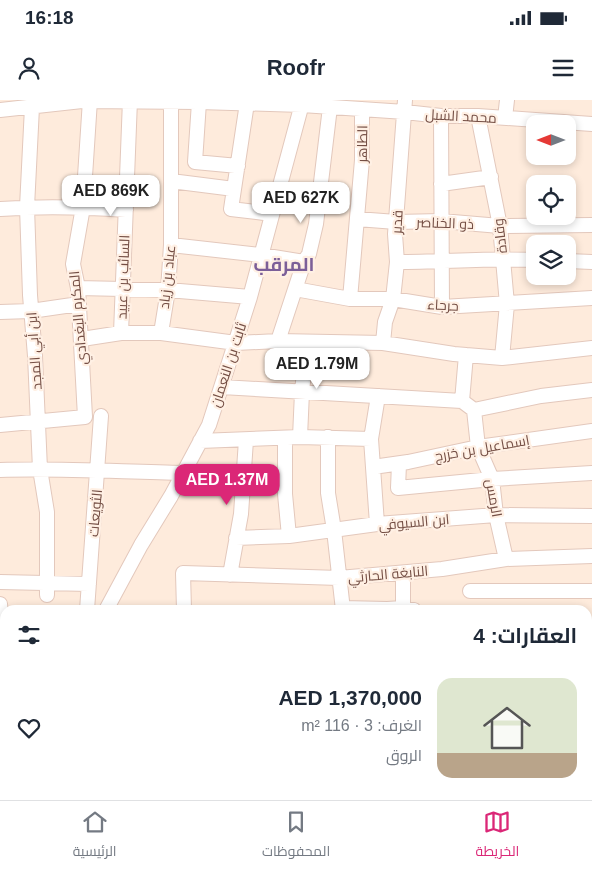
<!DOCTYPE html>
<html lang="ar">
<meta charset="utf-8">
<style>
body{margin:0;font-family:Arial,Cairo,sans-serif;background:#f6f6f7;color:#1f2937;direction:rtl;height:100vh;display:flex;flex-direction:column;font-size:19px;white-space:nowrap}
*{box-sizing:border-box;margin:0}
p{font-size:16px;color:#747a83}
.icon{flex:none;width:28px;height:28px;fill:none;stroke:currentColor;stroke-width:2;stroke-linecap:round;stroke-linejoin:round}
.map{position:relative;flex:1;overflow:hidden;direction:ltr}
.sheet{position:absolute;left:0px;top:505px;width:592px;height:195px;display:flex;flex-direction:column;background:#fff;border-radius:15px 15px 0 0;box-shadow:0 2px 8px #0003;direction:rtl}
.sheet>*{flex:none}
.needle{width:32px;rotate:270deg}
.fabs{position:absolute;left:526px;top:15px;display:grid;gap:10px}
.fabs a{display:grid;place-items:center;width:50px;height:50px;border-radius:10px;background:#fff;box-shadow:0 2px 8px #0003;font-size:25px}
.price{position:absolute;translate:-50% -42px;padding:0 11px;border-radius:10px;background:#fff;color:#222;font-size:16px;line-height:32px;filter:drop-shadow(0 1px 2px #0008)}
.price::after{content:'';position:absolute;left:50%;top:30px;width:15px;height:11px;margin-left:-8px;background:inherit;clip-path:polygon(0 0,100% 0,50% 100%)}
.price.current{background:#db2777;color:#fff}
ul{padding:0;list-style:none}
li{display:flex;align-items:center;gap:15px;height:125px;padding:0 15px}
li span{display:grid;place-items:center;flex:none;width:140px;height:100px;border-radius:15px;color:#555}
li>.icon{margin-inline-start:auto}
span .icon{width:60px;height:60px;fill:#fffc;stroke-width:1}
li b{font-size:21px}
h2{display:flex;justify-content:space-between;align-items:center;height:60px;padding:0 15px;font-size:21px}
.status{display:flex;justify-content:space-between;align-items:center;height:35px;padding:0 25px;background:#fff;direction:ltr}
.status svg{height:14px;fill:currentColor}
header{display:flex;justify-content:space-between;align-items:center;height:65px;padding:0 15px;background:#fff;font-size:22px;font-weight:600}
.menu{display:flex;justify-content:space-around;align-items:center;height:70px;border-top:1px solid #e0e1e3;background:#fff;font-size:14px;color:#747a83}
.menu a{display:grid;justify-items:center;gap:2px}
.menu .current{color:#db2777}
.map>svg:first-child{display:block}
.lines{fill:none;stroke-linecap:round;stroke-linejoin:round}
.minor-casing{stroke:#e3c8bc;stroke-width:16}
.minor{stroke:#fff;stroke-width:14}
.labels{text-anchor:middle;stroke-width:4.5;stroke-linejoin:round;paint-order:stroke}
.street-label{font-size:14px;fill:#744e44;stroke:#fff0e4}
.district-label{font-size:19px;font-weight:bold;fill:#7c5f98;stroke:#fff0e4}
</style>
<div class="status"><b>16:18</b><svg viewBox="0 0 49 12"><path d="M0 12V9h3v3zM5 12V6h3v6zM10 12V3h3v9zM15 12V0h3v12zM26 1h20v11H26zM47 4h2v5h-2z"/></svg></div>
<header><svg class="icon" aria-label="menu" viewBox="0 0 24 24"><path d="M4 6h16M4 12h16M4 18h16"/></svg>Roofr<svg class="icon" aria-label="person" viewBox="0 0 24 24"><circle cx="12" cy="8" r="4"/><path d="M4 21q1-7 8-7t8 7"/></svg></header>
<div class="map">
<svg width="592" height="700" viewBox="0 0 592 700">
<rect width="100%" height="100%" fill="#feebdc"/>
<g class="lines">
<g class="minor-casing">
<path id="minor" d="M199 2 195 62 238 66
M247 3 231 109 272 114
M32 7 27 107 30 195 35 256 40 369 47 412V495
M0 10 82 1 199 2 302 5 405 12 441 16H478L592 24
M441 16 442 207
M478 16 500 126 507 204 502 258
M505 18 507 0
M171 81 234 89
M441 84 491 77
M0 109C42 106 84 107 126 110
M357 119 396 122 441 121 500 126 592 125
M171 145 261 155 304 162
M568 161 592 162
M397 162C443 162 489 158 535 160
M78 188 168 190 250 197
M295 189 350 199H393L442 207 592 198
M350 199 362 60V9
M0 212 31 211 79 204
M121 233 130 0
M161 233 168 190 171 145V0
M82 239 121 233H161L236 243 278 241 383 243 454 254 502 258 592 248
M278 241 304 162 309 154 316 124 330 7
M383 243 385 222 393 199 397 162 395 134 405 0
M466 255 462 301 474 310 478 347 492 379 496 415 506 459
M222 287 462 301
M474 310 541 296 592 290
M0 325 85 317 78 188 73 164 83 107 90 0
M300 337 302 292 307 242
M328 337V393L334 430 343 510
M285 338V394L289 436
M200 341 300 337 371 339
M399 364 398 388 492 379 592 373
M373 367 408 362 478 347 592 331
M0 370C61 368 123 372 184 373
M377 424 371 339 378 296
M236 438 289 436 377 424 496 415 592 416
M403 473V508
M230 475 241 414 246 340
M0 482 89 484
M470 491H592
M0 504 3 535H0
M342 508 387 509 403 508 414 510
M87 510 101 316
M106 510 141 445 171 396 209 325 250 197 303 0
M184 510 183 473 339 478 442 469 506 459 592 456
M588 535H592
M588 572 592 571
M0 585 5 584
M588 612 592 611
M0 641 5 645
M588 648 592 647
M588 679 592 678
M0 685 5 684
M193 695 194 700
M24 700V695
M360 700 383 695"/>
</g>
<use href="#minor" class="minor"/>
</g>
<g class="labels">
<g class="street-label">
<text transform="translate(461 16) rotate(3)" y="5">محمد الشبل</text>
<text transform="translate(362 44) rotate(-89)" y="5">الطاهر</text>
<text transform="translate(397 122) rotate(-87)" y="5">قدير</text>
<text transform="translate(445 123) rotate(2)" y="5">ذو الخناصر</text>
<text transform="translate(500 136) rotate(-97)" y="5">وقادة</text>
<text transform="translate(123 177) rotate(-88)" y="5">السائب بن عبيد</text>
<text transform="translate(167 177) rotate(-84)" y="5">عباد بن زياد</text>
<text transform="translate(443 205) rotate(3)" y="5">جرجاء</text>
<text transform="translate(78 218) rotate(-95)" y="5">المكرم البغدادي</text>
<text transform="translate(34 251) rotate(-94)" y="5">ابن أبي المجد</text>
<text transform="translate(228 265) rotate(-72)" y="5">ثابت بن النعمان</text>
<text transform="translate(482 348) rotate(-10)" y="5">إسماعيل بن خزرج</text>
<text transform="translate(494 398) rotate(80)" y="5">الرمس</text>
<text transform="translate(95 413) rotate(-85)" y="5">الثويعات</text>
<text transform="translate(414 422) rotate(-5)" y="5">ابن السيوفي</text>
<text transform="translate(388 474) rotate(-5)" y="5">النابغة الحارثي</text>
</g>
<g class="district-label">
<text x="284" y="171">المرقب</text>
</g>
</g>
</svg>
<div class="fabs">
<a><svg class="needle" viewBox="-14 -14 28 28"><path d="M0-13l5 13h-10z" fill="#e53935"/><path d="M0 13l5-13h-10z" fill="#747a83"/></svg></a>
<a><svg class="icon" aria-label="locate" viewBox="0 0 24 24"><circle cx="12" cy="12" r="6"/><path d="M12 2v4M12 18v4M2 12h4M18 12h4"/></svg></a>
<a><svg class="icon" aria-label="layers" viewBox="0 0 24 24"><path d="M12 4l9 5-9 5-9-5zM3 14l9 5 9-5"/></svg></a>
</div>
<b class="price" style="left:111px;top:117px">AED 869K</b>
<b class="price" style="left:301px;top:124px">AED 627K</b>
<b class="price" style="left:317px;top:290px">AED 1.79M</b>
<b class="price current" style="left:227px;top:406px">AED 1.37M</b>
<section class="sheet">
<h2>العقارات: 4<svg class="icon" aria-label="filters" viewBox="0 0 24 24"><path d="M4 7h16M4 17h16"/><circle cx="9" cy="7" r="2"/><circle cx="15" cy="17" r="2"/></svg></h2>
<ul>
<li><span style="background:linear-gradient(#dfe7d0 75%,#b9a48a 0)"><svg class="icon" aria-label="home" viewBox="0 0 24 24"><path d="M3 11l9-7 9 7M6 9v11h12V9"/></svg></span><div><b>AED 1,370,000</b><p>الغرف: 3 · 116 m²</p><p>الروق</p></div><svg class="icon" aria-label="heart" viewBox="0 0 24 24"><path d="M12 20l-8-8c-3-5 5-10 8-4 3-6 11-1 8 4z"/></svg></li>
</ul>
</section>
</div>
<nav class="menu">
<a class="current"><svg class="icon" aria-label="map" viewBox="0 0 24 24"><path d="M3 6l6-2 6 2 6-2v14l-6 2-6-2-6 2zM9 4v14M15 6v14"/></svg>الخريطة</a>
<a><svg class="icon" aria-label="saved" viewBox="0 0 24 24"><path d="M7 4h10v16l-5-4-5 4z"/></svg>المحفوظات</a>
<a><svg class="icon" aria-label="home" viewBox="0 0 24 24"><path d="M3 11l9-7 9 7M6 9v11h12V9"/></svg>الرئيسية</a>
</nav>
